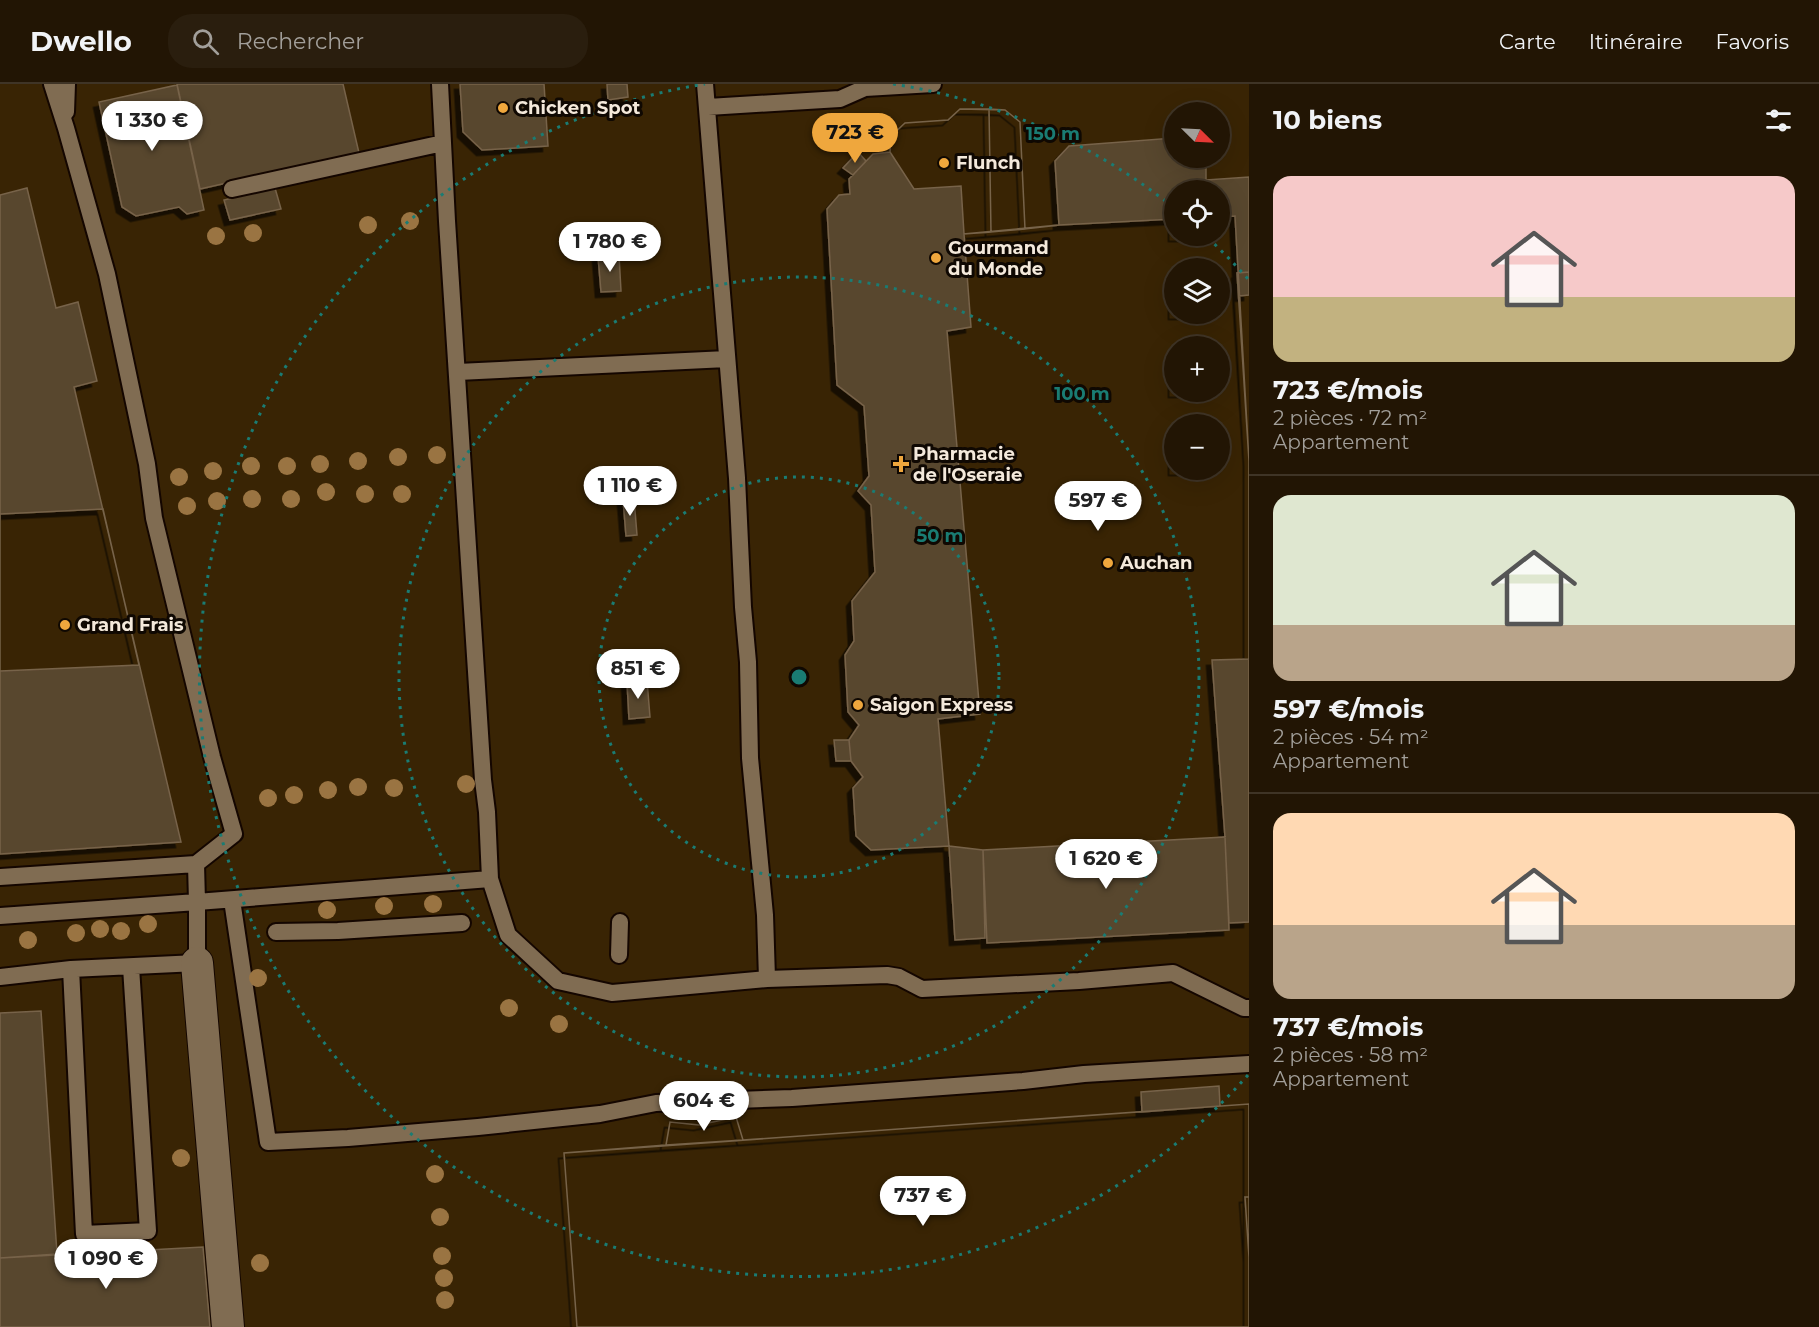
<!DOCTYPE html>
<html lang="fr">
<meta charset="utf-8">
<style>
body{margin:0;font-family:Montserrat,sans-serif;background:#2a1e0e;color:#f1f3f6;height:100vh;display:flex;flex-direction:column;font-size:22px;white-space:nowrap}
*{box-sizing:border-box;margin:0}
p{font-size:20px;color:#a29f9a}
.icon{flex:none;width:33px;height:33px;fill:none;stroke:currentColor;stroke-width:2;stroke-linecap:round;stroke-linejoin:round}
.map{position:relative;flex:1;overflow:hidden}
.side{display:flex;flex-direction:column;background:#221504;width:570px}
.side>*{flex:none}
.needle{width:39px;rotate:114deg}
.controls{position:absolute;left:1164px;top:18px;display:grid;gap:12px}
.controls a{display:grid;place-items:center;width:66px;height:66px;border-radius:50%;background:#221504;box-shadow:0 6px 24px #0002,0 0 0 2px #3f3426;font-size:30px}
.price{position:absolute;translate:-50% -51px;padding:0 14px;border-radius:21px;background:#fff;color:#222;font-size:20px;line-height:39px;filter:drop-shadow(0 2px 3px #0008)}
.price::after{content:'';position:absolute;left:50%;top:36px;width:18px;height:14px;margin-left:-9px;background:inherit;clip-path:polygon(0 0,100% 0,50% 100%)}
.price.selected{background:#efa73d;color:#111}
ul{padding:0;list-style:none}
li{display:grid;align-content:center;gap:12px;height:318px;padding:0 24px}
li+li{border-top:2px solid #3f3426}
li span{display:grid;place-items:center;height:186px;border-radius:18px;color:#555}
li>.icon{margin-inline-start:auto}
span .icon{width:108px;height:108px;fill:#fffc;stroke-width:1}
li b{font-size:26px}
h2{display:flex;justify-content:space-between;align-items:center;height:72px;padding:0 24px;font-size:26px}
header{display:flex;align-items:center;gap:36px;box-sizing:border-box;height:84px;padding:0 30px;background:#221504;border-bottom:2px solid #3f3426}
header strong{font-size:28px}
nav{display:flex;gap:33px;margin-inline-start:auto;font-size:21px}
.search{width:420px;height:54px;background:#2a1e0e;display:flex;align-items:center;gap:15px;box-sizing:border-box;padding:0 21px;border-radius:24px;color:#a29f9a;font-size:22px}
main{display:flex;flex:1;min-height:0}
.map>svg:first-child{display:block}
.built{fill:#392404;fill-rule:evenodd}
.building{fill:#59462e;stroke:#77634a;stroke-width:1.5;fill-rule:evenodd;filter:url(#shadow)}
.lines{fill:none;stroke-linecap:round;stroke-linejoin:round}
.lane-casing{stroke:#140600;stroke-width:20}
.street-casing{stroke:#140600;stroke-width:34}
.lane{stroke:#806c52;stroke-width:16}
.street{stroke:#806c52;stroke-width:32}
.tree{fill:#9a7442}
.ring{fill:none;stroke:#1a7c73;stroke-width:3;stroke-dasharray:3 6}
.poi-dot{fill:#efa73d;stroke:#0f0802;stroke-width:2}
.labels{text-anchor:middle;stroke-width:6;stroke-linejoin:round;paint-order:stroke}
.poi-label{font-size:18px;font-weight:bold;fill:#f4e9db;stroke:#0f0802;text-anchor:start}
.centre{fill:#1a7c73;stroke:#0f0802;stroke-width:3}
.ring-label{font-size:18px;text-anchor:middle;font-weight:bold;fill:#1a7c73;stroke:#0f0802;stroke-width:6;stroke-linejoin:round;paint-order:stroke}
</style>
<header>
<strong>Dwello</strong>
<div class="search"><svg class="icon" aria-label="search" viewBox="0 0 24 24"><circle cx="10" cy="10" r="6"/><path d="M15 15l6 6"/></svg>Rechercher</div>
<nav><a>Carte</a><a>Itinéraire</a><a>Favoris</a></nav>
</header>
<main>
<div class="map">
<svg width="1249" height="1243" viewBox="0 0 1249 1243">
<defs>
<filter id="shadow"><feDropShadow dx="-5.5" dy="5.5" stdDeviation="0" flood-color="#0009"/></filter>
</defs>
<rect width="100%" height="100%" fill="#2d1c05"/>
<path class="built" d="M0 0H1249V1243H0ZM1174 28H1220V74H1174ZM1174 106H1220V152H1174ZM1174 184H1220V230H1174ZM1174 262H1220V308H1174ZM1174 340H1220V386H1174Z"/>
<path class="building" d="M177 0H343L359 69 200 105Z
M460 0H544L548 62 482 66 463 48Z
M607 0H627L628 13 608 16Z
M177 1 204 126 187 130 179 123 136 132 122 123 99 18Z
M960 25 1005 26 1020 38 1025 145 1059 141 1055 77 1069 62 1174 54V74H1206V96L1249 93V188L1237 189 1249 377V838L1229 839 1225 753 983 766 985 854 955 856 949 762 871 766 856 752 853 704 863 693 851 677 849 656 859 641 848 628 845 571 854 557 852 517 875 488 871 421 858 407 869 392 864 322 837 301 827 125 839 111 850 110 849 95 873 70 890 68 891 52 905 39 948 36ZM1174 106H1220V152H1174ZM1174 184H1220V230H1174ZM1174 262H1220V308H1174ZM1174 340H1220V386H1174Z
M960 25H989L991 148 964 150 961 102 914 105 890 68 891 52 905 39 948 36Z
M989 25 1005 26 1020 38 1025 145 991 148Z
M858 68 866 77 853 91 843 84Z
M27 104 56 224 78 218 97 297 74 303 181 758 0 770V111Z
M275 104 281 125 230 136 224 116Z
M1235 132 1249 377V575L1212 576 1225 753 983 766 949 762 938 635 980 630 947 247 971 243 964 150 1059 141 1174 135V152H1220V133ZM1174 184H1220V230H1174ZM1174 262H1220V308H1174ZM1174 340H1220V386H1174Z
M619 171 621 207 601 208 598 172Z
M1249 188V211L1239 212 1237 189Z
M634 414 637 451 626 452 623 415Z
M103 425 139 581 0 587V430Z
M647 596 650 633 629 635 627 598Z
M834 656H849L851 677H836Z
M1225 753 1229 846 987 859 983 766Z
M41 927 57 1170 0 1174V929Z
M1219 1002 1220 1022 1142 1028 1141 1008Z
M1249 1020V1113H1245L1249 1173V1243H577L564 1069Z
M1249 1020V1243H577L564 1069 666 1061 670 1038 699 1041 736 1033 743 1056Z
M736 1033 743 1056 666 1061 670 1038 699 1041Z
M1245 1113H1249V1173Z
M203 1163 210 1243H0V1174Z"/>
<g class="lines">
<g class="lane-casing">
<path id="lane" d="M52 0 66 44 107 190 147 380 154 434 212 673 234 750 196 780 197 818 490 795
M440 0 447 137 483 696 487 728 490 795 508 851 558 897 612 909 767 895 887 891 899 893 922 905 1079 897 1173 889 1244 924H1249
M705 0 737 394 743 523 748 578 750 674 765 831 767 895
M708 23 840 15 865 4 933 0
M66 28 67 0
M232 105 443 59
M458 288 727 275
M0 793 196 780
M232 816 268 1058 348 1054 478 1043 600 1030 656 1019 792 1014 1023 997 1084 990 1249 980
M0 832 197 818V879L71 885 0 893
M276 848 338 847 462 839
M619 871 620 838
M71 885 84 1150 148 1147 131 883"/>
</g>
<g class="street-casing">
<path id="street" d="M197 879 228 1243"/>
</g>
<use href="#lane" class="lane"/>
<use href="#street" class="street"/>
</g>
<g class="tree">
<circle cx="410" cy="137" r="9"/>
<circle cx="368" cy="141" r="9"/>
<circle cx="253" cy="149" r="9"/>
<circle cx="216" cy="152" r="9"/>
<circle cx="437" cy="371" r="9"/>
<circle cx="398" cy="373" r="9"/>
<circle cx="358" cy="377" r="9"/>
<circle cx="320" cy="380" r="9"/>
<circle cx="251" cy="382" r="9"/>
<circle cx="287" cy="382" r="9"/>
<circle cx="213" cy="387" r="9"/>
<circle cx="179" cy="393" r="9"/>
<circle cx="326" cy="408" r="9"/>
<circle cx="365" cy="410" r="9"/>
<circle cx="402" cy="410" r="9"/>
<circle cx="252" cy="415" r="9"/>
<circle cx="291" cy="415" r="9"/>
<circle cx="217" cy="417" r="9"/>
<circle cx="187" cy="422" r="9"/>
<circle cx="466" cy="700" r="9"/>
<circle cx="358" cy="703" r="9"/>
<circle cx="394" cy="704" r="9"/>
<circle cx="328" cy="706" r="9"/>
<circle cx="294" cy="711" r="9"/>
<circle cx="268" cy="714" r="9"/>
<circle cx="433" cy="820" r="9"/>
<circle cx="384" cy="822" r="9"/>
<circle cx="327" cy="826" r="9"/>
<circle cx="148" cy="840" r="9"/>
<circle cx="100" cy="845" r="9"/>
<circle cx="121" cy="847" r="9"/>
<circle cx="76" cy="849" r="9"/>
<circle cx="28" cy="856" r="9"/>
<circle cx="258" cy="894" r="9"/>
<circle cx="509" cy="924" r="9"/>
<circle cx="559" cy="940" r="9"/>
<circle cx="181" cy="1074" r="9"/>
<circle cx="435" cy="1090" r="9"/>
<circle cx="440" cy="1133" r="9"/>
<circle cx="442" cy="1172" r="9"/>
<circle cx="260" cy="1179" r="9"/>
<circle cx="444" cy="1194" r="9"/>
<circle cx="445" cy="1216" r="9"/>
</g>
<g class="ring">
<circle cx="799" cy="593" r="200"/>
<circle cx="799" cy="593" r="400"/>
<path d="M1248 991A600 600 0 1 1 705 0M893 0A600 600 0 0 1 1173 123M1208 154A600 600 0 0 1 1248 195"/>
</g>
<g class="poi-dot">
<circle cx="503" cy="24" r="6"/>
<circle cx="944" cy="79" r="6"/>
<circle cx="936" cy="174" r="6"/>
<path d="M898 371h6v6h6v6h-6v6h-6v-6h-6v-6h6z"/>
<circle cx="1108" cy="479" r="6"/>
<circle cx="65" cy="541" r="6"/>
<circle cx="858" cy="621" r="6"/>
</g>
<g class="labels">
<g class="poi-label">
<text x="515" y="30">Chicken Spot</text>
<text x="956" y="85">Flunch</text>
<text x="948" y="170">Gourmand<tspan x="948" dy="21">du Monde</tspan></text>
<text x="913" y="376">Pharmacie<tspan x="913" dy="21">de l'Oseraie</tspan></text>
<text x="1120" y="485">Auchan</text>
<text x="77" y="547">Grand Frais</text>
<text x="870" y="627">Saigon Express</text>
</g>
</g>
<circle cx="799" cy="593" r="9" class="centre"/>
<g class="ring-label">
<text x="1053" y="56">150 m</text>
<text x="1082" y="316">100 m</text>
<text x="940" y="458">50 m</text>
</g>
</svg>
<div class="controls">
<a><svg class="needle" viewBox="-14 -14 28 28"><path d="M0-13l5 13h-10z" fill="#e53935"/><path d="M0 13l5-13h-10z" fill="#a29f9a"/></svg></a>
<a><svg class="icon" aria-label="locate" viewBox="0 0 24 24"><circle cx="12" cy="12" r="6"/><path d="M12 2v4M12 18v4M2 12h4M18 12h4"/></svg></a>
<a><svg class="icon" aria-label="layers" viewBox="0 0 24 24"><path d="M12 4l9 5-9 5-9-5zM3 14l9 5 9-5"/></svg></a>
<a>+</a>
<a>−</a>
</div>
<b class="price" style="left:152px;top:68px">1 330 €</b>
<b class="price selected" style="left:855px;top:80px">723 €</b>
<b class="price" style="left:610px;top:189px">1 780 €</b>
<b class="price" style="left:630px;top:433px">1 110 €</b>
<b class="price" style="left:1098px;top:448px">597 €</b>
<b class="price" style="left:638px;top:616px">851 €</b>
<b class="price" style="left:1106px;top:806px">1 620 €</b>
<b class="price" style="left:704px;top:1048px">604 €</b>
<b class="price" style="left:923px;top:1143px">737 €</b>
<b class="price" style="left:106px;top:1206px">1 090 €</b>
</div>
<section class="side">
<h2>10 biens<svg class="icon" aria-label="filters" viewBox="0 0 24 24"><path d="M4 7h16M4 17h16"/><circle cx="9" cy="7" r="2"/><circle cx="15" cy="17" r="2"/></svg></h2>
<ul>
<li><span style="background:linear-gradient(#f6c9c9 65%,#c2b280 0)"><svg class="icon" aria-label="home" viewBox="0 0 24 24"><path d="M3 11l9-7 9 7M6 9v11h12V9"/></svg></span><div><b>723 €/mois</b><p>2 pièces · 72 m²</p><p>Appartement</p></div></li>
<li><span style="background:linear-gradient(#dfe7d0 70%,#b9a48a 0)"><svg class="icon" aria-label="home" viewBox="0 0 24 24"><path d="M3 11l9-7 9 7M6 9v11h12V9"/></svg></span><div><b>597 €/mois</b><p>2 pièces · 54 m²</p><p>Appartement</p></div></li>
<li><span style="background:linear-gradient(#ffd9b3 60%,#b9a48a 0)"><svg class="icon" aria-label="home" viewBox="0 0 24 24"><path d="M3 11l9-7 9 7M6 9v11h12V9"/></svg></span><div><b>737 €/mois</b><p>2 pièces · 58 m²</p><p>Appartement</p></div></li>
</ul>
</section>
</main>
